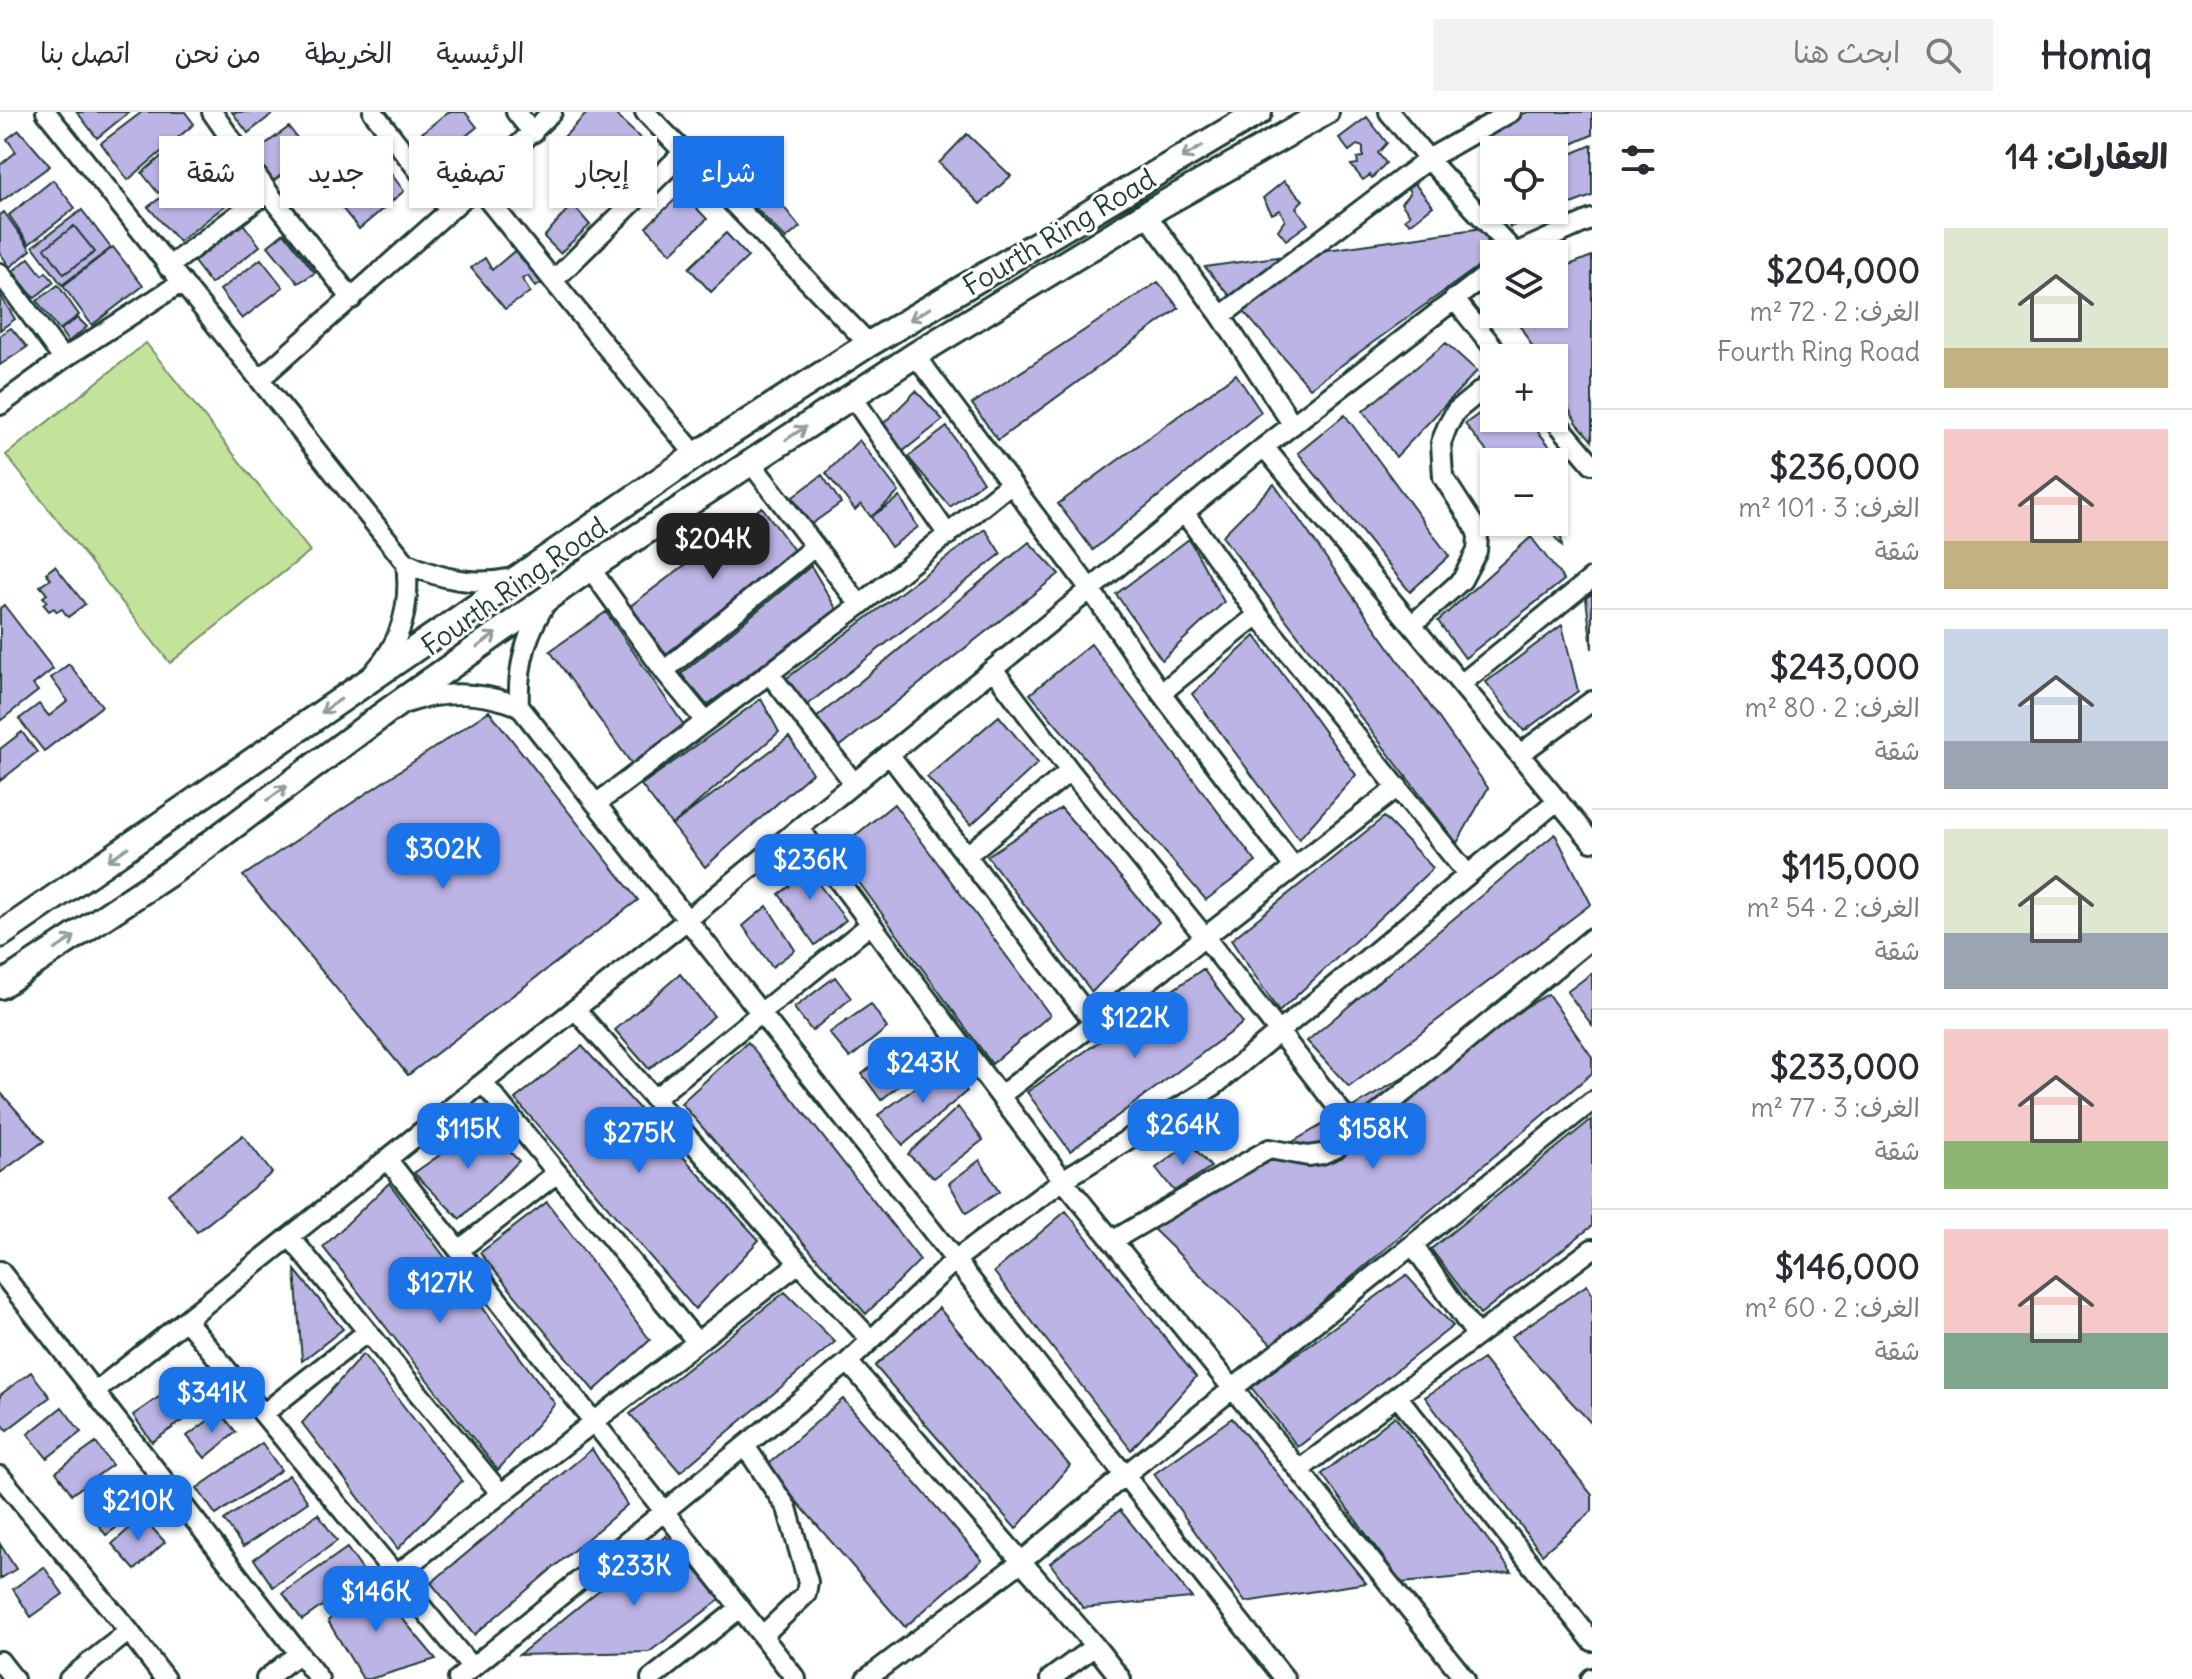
<!DOCTYPE html>
<html lang="ar">
<meta charset="utf-8">
<style>
body{margin:0;font-family:Delius,"Playpen Sans Arabic",sans-serif;background:#f2f2f3;color:#2b2b33;direction:rtl;height:100vh;display:flex;flex-direction:column;font-size:30px;white-space:nowrap}
*{box-sizing:border-box;margin:0}
p{font-size:26px;color:#7c7c81}
.icon{flex:none;width:44px;height:44px;fill:none;stroke:currentColor;stroke-width:2;stroke-linecap:round;stroke-linejoin:round}
.map{position:relative;flex:1;overflow:hidden;direction:ltr}
.panel{display:flex;flex-direction:column;background:#fff;width:600px}
.panel>*{flex:none}
.hud{position:absolute;left:24px;top:24px;width:760px;height:72px;direction:rtl;display:flex;gap:16px}
.buttons{position:absolute;left:1480px;top:24px;display:grid;gap:16px}
.buttons a{display:grid;place-items:center;width:88px;height:88px;border-radius:0px;background:#fff;box-shadow:0 2px 6px #0004;font-size:40px}
.price{position:absolute;translate:-50% -68px;padding:0 18px;border-radius:16px;background:#1a73e8;color:#fff;font-size:26px;line-height:52px;filter:drop-shadow(0 2px 4px #0008)}
.price::after{content:'';position:absolute;left:50%;top:48px;width:24px;height:18px;margin-left:-12px;background:inherit;clip-path:polygon(0 0,100% 0,50% 100%)}
.price.selected{background:#222;color:#fff}
ul{padding:0;list-style:none}
li{display:flex;align-items:center;gap:24px;height:200px;padding:0 24px}
li+li{border-top:2px solid #e1e1e2}
li span{display:grid;place-items:center;flex:none;width:224px;height:160px;border-radius:0px;color:#555}
li>.icon{margin-inline-start:auto}
span .icon{width:96px;height:96px;fill:#fffc;stroke-width:1}
li b{font-size:34px}
h2{display:flex;justify-content:space-between;align-items:center;height:96px;padding:0 24px;font-size:34px}
.tag{padding:0 28px;border-radius:0px;background:#fff;box-shadow:0 2px 6px #0004;font-size:28px;line-height:72px}
.tag.selected{background:#1a73e8;color:#fff}
header{display:flex;align-items:center;gap:48px;box-sizing:border-box;height:112px;padding:0 40px;background:#fff;border-bottom:2px solid #e1e1e2}
header strong{font-size:38px}
nav{display:flex;gap:44px;margin-inline-start:auto;font-size:28px}
.search{width:560px;height:72px;background:#f2f2f3;display:flex;align-items:center;gap:20px;box-sizing:border-box;padding:0 28px;border-radius:0px;color:#7c7c81;font-size:30px}
main{display:flex;flex:1;min-height:0}
.map>svg:first-child{display:block}
.green{fill:#c3e29a;stroke:#719067;stroke-width:2}
.building{fill:#bdb4e6;stroke:#1f3d34;stroke-width:2}
.lines{fill:none;stroke-linecap:round;stroke-linejoin:round}
.minor-casing{stroke:#1f3d34;stroke-width:24}
.major-casing{stroke:#1f3d34;stroke-width:30}
.minor{stroke:#fff;stroke-width:18}
.major{stroke:#fff;stroke-width:24}
.oneway{stroke:#8f9e9a}
.labels{text-anchor:middle;stroke-width:6;stroke-linejoin:round;paint-order:stroke}
.street-label{font-size:28px;fill:#1f3d34;stroke:#fff}
</style>
<header>
<strong>Homiq</strong>
<div class="search"><svg class="icon" aria-label="search" viewBox="0 0 24 24"><circle cx="10" cy="10" r="6"/><path d="M15 15l6 6"/></svg>ابحث هنا</div>
<nav><a>الرئيسية</a><a>الخريطة</a><a>من نحن</a><a>اتصل بنا</a></nav>
</header>
<main>
<section class="panel">
<h2>العقارات: 14<svg class="icon" aria-label="filters" viewBox="0 0 24 24"><path d="M4 7h16M4 17h16"/><circle cx="9" cy="7" r="2"/><circle cx="15" cy="17" r="2"/></svg></h2>
<ul>
<li><span style="background:linear-gradient(#dfe7d0 75%,#c2b280 0)"><svg class="icon" aria-label="home" viewBox="0 0 24 24"><path d="M3 11l9-7 9 7M6 9v11h12V9"/></svg></span><div><b>$204,000</b><p>الغرف: 2 · 72 m²</p><p>Fourth Ring Road</p></div></li>
<li><span style="background:linear-gradient(#f6c9c9 70%,#c2b280 0)"><svg class="icon" aria-label="home" viewBox="0 0 24 24"><path d="M3 11l9-7 9 7M6 9v11h12V9"/></svg></span><div><b>$236,000</b><p>الغرف: 3 · 101 m²</p><p>شقة</p></div></li>
<li><span style="background:linear-gradient(#c9d6e8 70%,#9aa5b1 0)"><svg class="icon" aria-label="home" viewBox="0 0 24 24"><path d="M3 11l9-7 9 7M6 9v11h12V9"/></svg></span><div><b>$243,000</b><p>الغرف: 2 · 80 m²</p><p>شقة</p></div></li>
<li><span style="background:linear-gradient(#dfe7d0 65%,#9aa5b1 0)"><svg class="icon" aria-label="home" viewBox="0 0 24 24"><path d="M3 11l9-7 9 7M6 9v11h12V9"/></svg></span><div><b>$115,000</b><p>الغرف: 2 · 54 m²</p><p>شقة</p></div></li>
<li><span style="background:linear-gradient(#f6c9c9 70%,#8fb573 0)"><svg class="icon" aria-label="home" viewBox="0 0 24 24"><path d="M3 11l9-7 9 7M6 9v11h12V9"/></svg></span><div><b>$233,000</b><p>الغرف: 3 · 77 m²</p><p>شقة</p></div></li>
<li><span style="background:linear-gradient(#f6c9c9 65%,#7fa58c 0)"><svg class="icon" aria-label="home" viewBox="0 0 24 24"><path d="M3 11l9-7 9 7M6 9v11h12V9"/></svg></span><div><b>$146,000</b><p>الغرف: 2 · 60 m²</p><p>شقة</p></div></li>
</ul>
</section>
<div class="map">
<svg width="1592" height="1567" viewBox="0 0 1592 1567">
<rect width="100%" height="100%" fill="#fff"/>
<filter id="ink" filterUnits="userSpaceOnUse"><feTurbulence type="fractalNoise" baseFrequency=".0125" numOctaves="2"/><feDisplacementMap in="SourceGraphic" scale="16" xChannelSelector="R" yChannelSelector="G"/><feConvolveMatrix kernelMatrix="1 2 1 2 8 2 1 2 1" color-interpolation-filters="sRGB"/></filter>
<g filter="url(#ink)">
<path class="green" d="M146 231 310 439 170 551 6 343Z"/>
<path class="building" d="M77 0H129L97 26Z
M142 0H185L194 12 128 68 101 31Z
M232 0H275L248 21Z
M448 0H465L477 15 441 44 422 21Z
M588 0H613L641 27 603 67 562 27Z
M1528 0H1592V23L1554 40V38H1494V55L1479 18Z
M1367 5 1387 31 1378 41 1386 51 1372 66 1370 63 1363 68 1351 53 1358 52 1357 46 1363 45V35L1357 33 1349 39 1339 26Z
M289 15 303 34 283 49 289 57 272 70 252 42Z
M19 18 50 54 0 90V53L16 40 7 27Z
M967 22 1011 64 980 92 939 51Z
M342 25 361 50 328 76 309 50Z
M178 30 197 53 158 81 142 61Z
M1592 33V84L1510 115 1504 98H1554V49Z
M220 42 246 77 179 130 148 95Z
M381 48 404 79 359 117 333 85Z
M512 59 526 71 509 88 498 73Z
M757 62 800 115 786 127 738 78Z
M53 68 75 96 29 132 9 103Z
M1284 69 1303 88 1296 95 1308 112 1286 128 1278 118 1285 108 1280 98 1272 102 1263 86Z
M1414 71 1433 94 1410 112 1405 107 1410 103 1401 91 1410 81 1408 76Z
M682 81 707 107 671 141 646 115Z
M572 92 590 113 560 141 544 125Z
M82 98 111 136 62 173 33 134Z
M4 100 31 138 10 155 0 141V103Z
M241 109 260 134 211 172 192 147Z
M74 114 95 140 64 162 45 136Z
M1490 115 1483 151 1310 276 1205 155Z
M284 121 315 161 298 171 268 134Z
M726 121 748 145 711 180 689 156Z
M113 135 143 174 92 213 63 174Z
M518 136 544 170 535 175 528 164 522 167 530 180 505 197 471 156 485 146 492 158Z
M1592 144V329L1577 311 1554 272V246H1539L1513 202H1554V159Z
M29 146 42 163 46 160 54 170 34 186 13 159Z
M261 147 283 175 242 207 220 178Z
M1158 170 1179 196 998 328 972 292Z
M58 173 79 203 59 218 37 189Z
M0 183 15 207 0 218Z
M78 206 87 215 68 230 60 218Z
M11 216 27 235 0 253V223Z
M1446 231 1477 259 1396 345 1363 299Z
M1236 262 1261 300 1093 438 1058 392Z
M916 279 943 308 902 340 881 314Z
M1494 291V306H1527L1553 338 1562 434 1543 410H1554V350H1495L1465 312Z
M1345 303 1449 444 1410 480 1298 341Z
M947 315 983 370 950 395 908 345Z
M859 328 899 380 871 405 861 392 855 398 826 361Z
M822 363 841 391 810 413 793 385Z
M1274 372 1488 676 1457 731 1222 424Z
M900 385 918 415 891 435 871 405Z
M762 395 796 441 666 542 629 495Z
M985 417 1001 442 803 596 783 569Z
M1531 425 1564 468 1465 546 1438 509Z
M1189 427 1224 490 1162 548 1116 482Z
M1029 430 1059 462 838 636 815 607Z
M55 454 85 492 68 505 62 497 57 500 54 496 49 499 43 492 47 489 43 485 47 482 40 474 51 467 46 461Z
M811 454 837 498 707 593 681 562Z
M1592 481V537L1586 486Z
M4 493 53 557 33 573 38 579 0 609V496Z
M606 500 686 616 634 655 550 539Z
M1562 513 1578 579 1524 619 1486 570Z
M1255 524 1356 663 1299 727 1192 582Z
M1091 532 1256 750 1206 788 1030 582Z
M69 552 102 594 44 639 19 607 39 592 49 604 68 589 51 566Z
M761 587 779 620 672 713 641 673Z
M489 599 638 788 408 963 243 764Z
M999 604 1038 651 971 713 927 665Z
M22 620 37 640 0 669V637Z
M789 625 812 661 705 755 672 713Z
M894 692 1050 903 992 952 836 739Z
M1061 696 1159 810 1092 880 987 744Z
M1384 705 1433 756 1279 900 1231 828Z
M1555 722 1591 792 1349 975 1307 929Z
M798 745 846 808 815 833 779 782 790 774 779 759Z
M767 794 795 838 772 855 743 814Z
M1203 857 1243 911 1070 1039 1027 980Z
M1592 861V913L1567 880Z
M680 862 714 904 649 957 615 918Z
M835 865 851 886 812 919 794 896Z
M1548 882 1592 945V961L1272 1233 1149 1113Z
M871 892 887 916 850 946 829 921Z
M748 930 920 1148 866 1202 681 991Z
M582 934 759 1128 695 1197 515 987Z
M896 936 911 964 881 988 862 962Z
M947 953 967 979 903 1033 878 1003Z
M0 980 44 1029 0 1061Z
M958 995 983 1028 934 1066 908 1042Z
M1592 1007V1114L1480 1202 1431 1137Z
M483 1013 519 1049 460 1107 414 1061Z
M243 1023 272 1061 197 1120 168 1082Z
M1190 1031 1211 1055 1174 1079 1156 1056Z
M980 1048 999 1080 966 1101 949 1071Z
M389 1071 555 1292 498 1358 323 1135Z
M547 1090 650 1228 594 1279 480 1141Z
M1066 1099 1196 1265 1131 1338 994 1160Z
M295 1158 343 1217 302 1249Z
M1406 1163 1453 1214 1298 1335 1251 1275Z
M1587 1173 1592 1182V1312L1511 1225Z
M785 1180 835 1230 680 1360 630 1302Z
M939 1196 1070 1354 1016 1417 875 1254Z
M363 1242 462 1369 398 1437 302 1311Z
M1483 1247 1592 1383V1399L1542 1442 1425 1285Z
M198 1258 217 1285 152 1330 133 1303Z
M31 1260 50 1285 7 1318 0 1309V1283Z
M843 1287 982 1448 905 1515 766 1354Z
M62 1295 81 1320 47 1346 28 1322Z
M220 1300 236 1320 205 1346 187 1324Z
M1395 1304 1512 1460 1402 1471 1322 1362Z
M1232 1306 1366 1471 1245 1490 1154 1362Z
M96 1331 112 1353 72 1382 56 1360Z
M262 1331 281 1358 216 1403 197 1376Z
M592 1337 627 1393 474 1523 431 1471Z
M289 1363 308 1390 243 1435 224 1408Z
M119 1373 138 1400 106 1423 86 1396Z
M1120 1398 1192 1486 1083 1496 1050 1451Z
M318 1402 337 1429 273 1475 254 1447Z
M142 1405 165 1430 135 1458 112 1432Z
M666 1424 721 1487 649 1540 519 1543Z
M0 1432 16 1457 0 1467Z
M347 1436 366 1463 302 1508 283 1481Z
M44 1455 63 1482 31 1505 13 1477Z
M366 1463 436 1547 370 1567H363L328 1509Z"/>
<g class="lines">
<g class="minor-casing">
<path id="minor" d="M46 0 406 451C442 468 475 474 514 466
M212 0 268 80 352 187
M373 0 449 98
M516 0 533 21
M645 0 869 232
M1389 0 1428 47 1515 141
M477 74 637 273 696 343
M1146 102 1221 204 1293 313
M1513 142 1592 107
M168 155 268 80
M0 161 63 247
M553 169 684 40
M1454 187 1502 246
M1221 204 1428 47 1511 0
M915 243 1090 477 1161 581 1294 755
M260 267 477 74 552 0
M852 284 948 423
M0 293 63 247 182 170
M1553 306 1592 352
M1264 335 1592 730
M751 351 860 493
M1184 400 1258 503 1468 763
M590 456 664 559 705 609
M1413 512 1462 468 1477 439 1478 424 1474 413 1443 365 1441 331 1447 315 1456 299 1494 268
M993 557 1070 659 1204 824 1357 1020
M664 559 814 435
M374 560C402 530 411 491 406 451
M769 561 854 671
M1461 572 1592 466
M1161 581 1258 503
M406 591C445 578 481 579 519 594L1285 1567
M519 594C517 556 525 523 546 491
M889 642 1094 911
M1520 642 1592 589
M596 692 860 493 1010 372
M799 716 1063 1068 1299 1358 1465 1567
M967 743 1070 659
M575 897 799 1151 871 1228
M483 971 697 1230
M1000 984 1398 675
M654 987 871 812
M387 1047 796 1567
M290 1125 501 1382
M1112 1129 1269 1037 1308 1044 1322 1042 1336 1036 1592 826
M1413 1133 1477 1224
M459 1138 557 1061
M0 1159 319 1567
M186 1208 472 1556
M848 1250 1095 1534 1121 1567
M95 1280 687 808 1264 335 1494 157
M1397 1284 1592 1529
M263 1302 367 1220
M745 1334 787 1396 808 1470 806 1482 762 1524
M1299 1358 1592 1137
M0 1364 129 1519 165 1567
M396 1463 799 1151
M0 1549 14 1567
M69 1567 129 1519
M266 1567 299 1541
M458 1567 848 1250 955 1148 1063 1068 1215 973 1558 688
M651 1567 740 1496
M866 1567 1021 1450 1125 1363 1592 989
M1050 1567 1095 1534
M1591 1567 1592 1566"/>
</g>
<g class="major-casing">
<path id="major" d="M0 823 696 343 869 232 1259 0
M0 874 173 759 389 598 590 456 915 243 1146 102 1326 0"/>
</g>
<use href="#minor" class="minor"/>
<use href="#major" class="major"/>
</g>
<defs><path id="oneway-shaft" d="M-6 0H5M1.5-3L5.5 0L1.5 3" fill="none" stroke-width="1.6" stroke-linecap="round" stroke-linejoin="round" transform="scale(2)"/></defs>
<g class="oneway">
<use href="#oneway-shaft" transform="translate(1192 40) rotate(149)"/>
<use href="#oneway-shaft" transform="translate(920 202) rotate(149)"/>
<use href="#oneway-shaft" transform="translate(796 321) rotate(-33)"/>
<use href="#oneway-shaft" transform="translate(487 528) rotate(-36)"/>
<use href="#oneway-shaft" transform="translate(331 594) rotate(145)"/>
<use href="#oneway-shaft" transform="translate(277 681) rotate(-37)"/>
<use href="#oneway-shaft" transform="translate(118 742) rotate(146)"/>
<use href="#oneway-shaft" transform="translate(65 831) rotate(-34)"/>
</g>
</g>
<g class="labels">
<g class="street-label">
<text transform="translate(1059 120) rotate(-31)" y="10">Fourth Ring Road</text>
<text transform="translate(514 474) rotate(-35)" y="10">Fourth Ring Road</text>
</g>
</g>
</svg>
<div class="buttons">
<a><svg class="icon" aria-label="locate" viewBox="0 0 24 24"><circle cx="12" cy="12" r="6"/><path d="M12 2v4M12 18v4M2 12h4M18 12h4"/></svg></a>
<a><svg class="icon" aria-label="layers" viewBox="0 0 24 24"><path d="M12 4l9 5-9 5-9-5zM3 14l9 5 9-5"/></svg></a>
<a>+</a>
<a>−</a>
</div>
<b class="price selected" style="left:713px;top:469px">$204K</b>
<b class="price" style="left:443px;top:779px">$302K</b>
<b class="price" style="left:810px;top:790px">$236K</b>
<b class="price" style="left:1135px;top:948px">$122K</b>
<b class="price" style="left:923px;top:993px">$243K</b>
<b class="price" style="left:1183px;top:1055px">$264K</b>
<b class="price" style="left:468px;top:1059px">$115K</b>
<b class="price" style="left:1373px;top:1059px">$158K</b>
<b class="price" style="left:639px;top:1063px">$275K</b>
<b class="price" style="left:440px;top:1213px">$127K</b>
<b class="price" style="left:212px;top:1323px">$341K</b>
<b class="price" style="left:138px;top:1431px">$210K</b>
<b class="price" style="left:634px;top:1496px">$233K</b>
<b class="price" style="left:376px;top:1522px">$146K</b>
<div class="hud">
<a class="tag selected">شراء</a>
<a class="tag">إيجار</a>
<a class="tag">تصفية</a>
<a class="tag">جديد</a>
<a class="tag">شقة</a>
</div>
</div>
</main>
